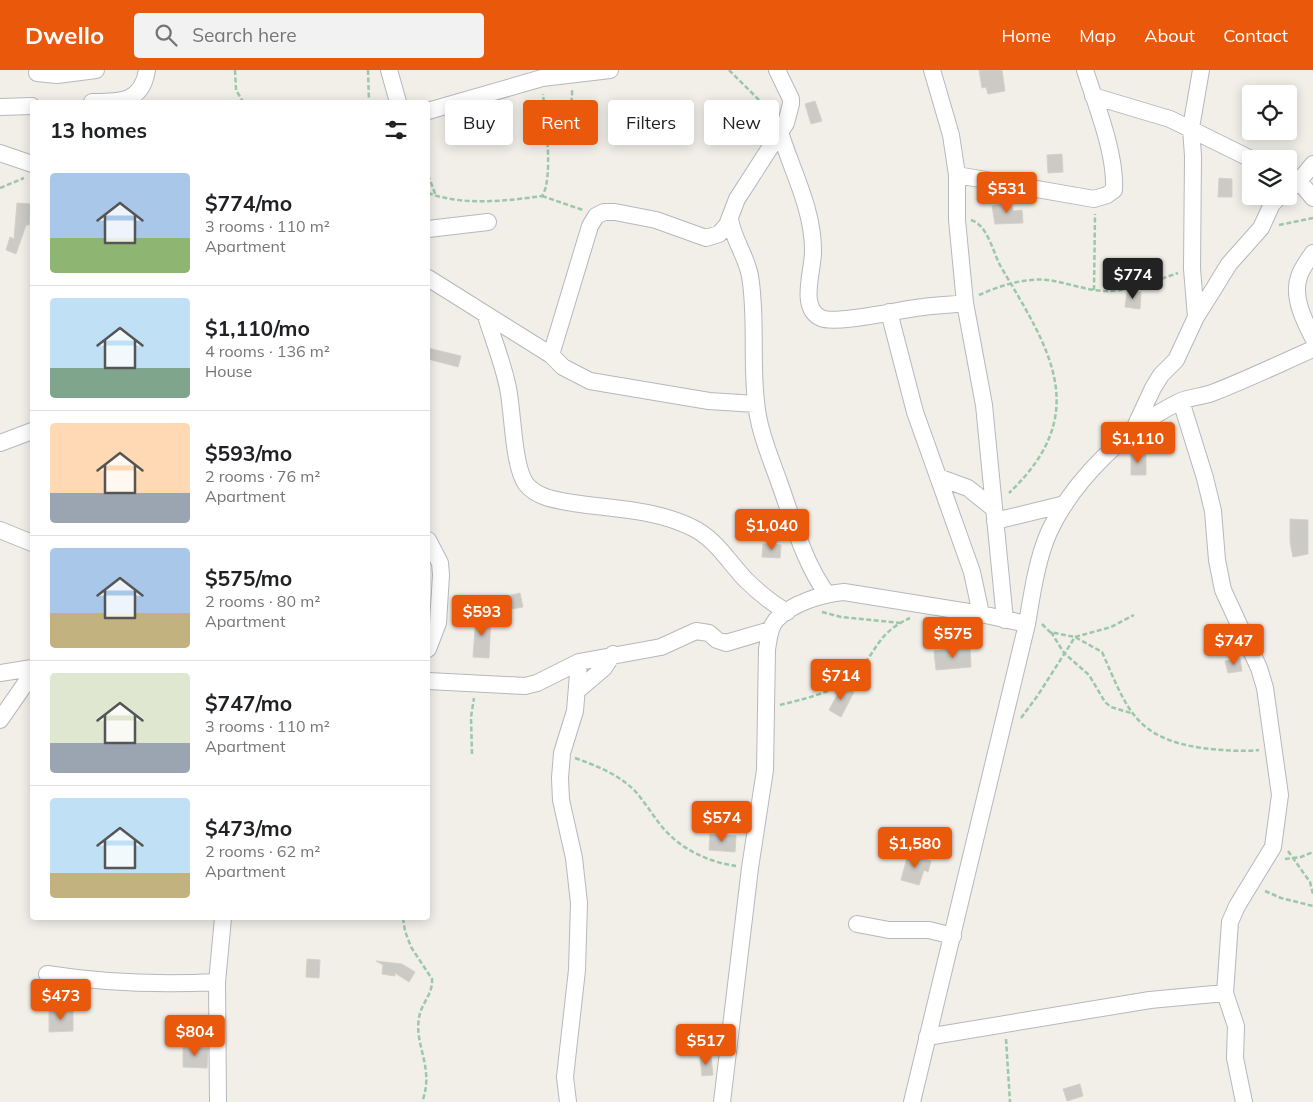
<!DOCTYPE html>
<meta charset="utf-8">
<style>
body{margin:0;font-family:Mulish,sans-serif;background:#f2f2f2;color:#202124;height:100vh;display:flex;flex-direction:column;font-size:19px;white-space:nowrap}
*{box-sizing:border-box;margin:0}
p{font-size:16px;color:#757577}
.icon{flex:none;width:28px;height:28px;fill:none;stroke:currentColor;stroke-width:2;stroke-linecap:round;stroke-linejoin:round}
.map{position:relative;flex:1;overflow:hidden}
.sheet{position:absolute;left:30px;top:30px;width:400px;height:820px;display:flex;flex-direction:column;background:#fff;border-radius:5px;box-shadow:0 2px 12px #0003}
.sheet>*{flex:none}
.guide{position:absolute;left:445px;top:30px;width:475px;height:45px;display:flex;gap:10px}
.controls{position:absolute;left:1242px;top:15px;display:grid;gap:10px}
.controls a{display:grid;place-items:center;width:55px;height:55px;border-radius:5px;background:#fff;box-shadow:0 2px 12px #0003;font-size:25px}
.price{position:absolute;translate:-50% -42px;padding:0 11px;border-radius:5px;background:#ea580c;color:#fff;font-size:16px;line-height:32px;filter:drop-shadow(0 1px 2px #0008)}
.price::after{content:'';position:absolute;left:50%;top:30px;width:15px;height:11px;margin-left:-8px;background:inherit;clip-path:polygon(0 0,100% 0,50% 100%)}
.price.active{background:#222;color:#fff}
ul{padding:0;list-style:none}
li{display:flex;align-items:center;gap:15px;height:125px;padding:0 20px}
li+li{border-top:1px solid #e0e0e0}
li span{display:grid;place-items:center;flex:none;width:140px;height:100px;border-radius:5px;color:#555}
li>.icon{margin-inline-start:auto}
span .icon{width:60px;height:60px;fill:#fffc;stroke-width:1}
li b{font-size:21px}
h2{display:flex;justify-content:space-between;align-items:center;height:60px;padding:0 20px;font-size:21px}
.tag{padding:0 18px;border-radius:5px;background:#fff;box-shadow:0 2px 12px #0003;font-size:18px;line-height:45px}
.tag.active{background:#ea580c;color:#fff}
header{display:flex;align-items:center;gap:30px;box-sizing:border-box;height:70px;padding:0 25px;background:#ea580c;color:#fff}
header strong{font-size:24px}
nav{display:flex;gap:28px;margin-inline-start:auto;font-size:18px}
.search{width:350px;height:45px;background:#f2f2f2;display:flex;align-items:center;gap:12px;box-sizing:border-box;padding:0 18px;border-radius:5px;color:#757577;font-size:19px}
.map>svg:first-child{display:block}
.building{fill:#cccac5;stroke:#d6d1c6}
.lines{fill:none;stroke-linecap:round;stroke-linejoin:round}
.street-casing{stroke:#b5b8bc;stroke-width:18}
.path{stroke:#9cc7a9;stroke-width:2.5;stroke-dasharray:5 2.5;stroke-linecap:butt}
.street{stroke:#fff;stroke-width:16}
</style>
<header>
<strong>Dwello</strong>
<div class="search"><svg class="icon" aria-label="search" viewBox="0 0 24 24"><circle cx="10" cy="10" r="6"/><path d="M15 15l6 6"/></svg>Search here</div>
<nav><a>Home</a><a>Map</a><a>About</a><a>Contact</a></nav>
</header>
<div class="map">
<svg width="1313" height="1032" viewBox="0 0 1313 1032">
<rect width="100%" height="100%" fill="#f1efe8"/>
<path class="building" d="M979 0H1002L1005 21 988 24 986 17 982 18Z
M815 31 822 51 811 54 805 34Z
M1062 84 1063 102 1048 103 1047 85Z
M1219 108 1232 109V127H1218Z
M1011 132 1013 141 1022 140 1023 153 995 154 992 136Z
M17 133 31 134 29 155H26L16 184 6 180 10 167 14 169Z
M1127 221 1141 222 1140 239 1125 237Z
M428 278 461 286 458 297 428 289Z
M1131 384H1146V405H1131Z
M1290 449 1308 450V484L1293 487 1290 472Z
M763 474 781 475 780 488 762 487Z
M520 523 523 537 506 540 503 527Z
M476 545 491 546 489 588 473 587Z
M956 578H970L971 597 936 600 934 581Z
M1240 588 1242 601 1228 603 1225 591Z
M842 616 854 622 841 647 829 640Z
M710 764 736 766 735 782 709 780Z
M908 784 931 791 928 802 924 800 919 815 901 810Z
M307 889 320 890 319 908 306 907Z
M376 891 402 894 415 902 409 912 395 903V906L382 904 383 895Z
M73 940V961L49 962V941Z
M183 977 208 978 207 998 183 997Z
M711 986 713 1005 702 1006 700 987Z
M1080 1014 1083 1026 1067 1031 1063 1019Z"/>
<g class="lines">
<g class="street-casing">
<path id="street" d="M389 0 398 32
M932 0 951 65 957 105V150L965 233 984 335 1005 550
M37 3 57 5 96 0
M1093 26 1170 49 1251 89
M92 32C119 32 142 33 147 0
M0 37 32 36
M428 41 542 8 610 0
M780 62C792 101 813 139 813 180 814 198 798 238 821 248 836 255 902 239 923 237 937 235 951 235 965 233
M0 83 32 94
M957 105 1094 129 1107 125 1114 120C1116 83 1096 35 1085 0
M1291 106 1299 111 1313 128
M1289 119 1299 111 1313 94
M730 149C733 169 746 185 750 206 757 248 751 290 756 331 758 359 770 386 779 412 793 450 803 491 827 524
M428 159 488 152
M1313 183C1308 190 1301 199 1299 207 1292 227 1304 250 1313 268
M428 208 551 285 563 297 590 311 709 331 756 334
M889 242 915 342 972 502 981 544
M486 246C493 269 503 293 508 318 513 342 513 396 526 414 537 428 557 430 573 433 613 439 654 439 691 457 715 468 728 491 745 509 758 522 771 533 787 542
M1196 247 1192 199 1193 86 1191 58 1201 0
M551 285 590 156 596 146 604 142H615L656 150 706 168 719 164 727 155 737 129 786 53 791 34V29L777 0
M1181 331 1205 408 1213 441 1217 490 1223 520 1259 598 1265 618 1280 725 1273 777 1237 836 1230 852 1225 923 1236 956 1235 988 1244 1032
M1133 361 1153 318 1161 305 1176 290 1196 247 1213 220 1229 194 1261 158 1272 134 1280 126
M0 373 32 361
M938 407 968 418 993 438
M995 451 1065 434
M0 460 32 473
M428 470 440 493 441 505 438 553 428 579
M0 603 32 598
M428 611 525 616 537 613 579 592 661 577 696 561 709 563 717 570 726 573 770 560
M577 621 604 598 613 584
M0 650 32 604
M857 854 889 860H929L953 866
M47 904C104 913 160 915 217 912
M927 967 1150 930 1225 923
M218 1032 217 912 223 848
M568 1032 565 1007 577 900 579 833 574 788 561 730 560 708 562 683 575 641 579 592
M722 1032 750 798 765 700 767 579C769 569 769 558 776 550 792 533 822 524 844 522L981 544 1027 554
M912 1032 1027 554C1032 524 1037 489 1049 462 1073 410 1128 357 1179 332 1189 327 1201 327 1212 323 1246 310 1279 294 1313 279"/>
</g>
<path class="path" d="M235 0 236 20 243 32
M368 0 369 32
M729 0 772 43
M547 70C562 54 573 42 572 20
M428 105 436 126
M0 118 24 108
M428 123C463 136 506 131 542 126 554 109 545 46 543 24
M542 126 583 140
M971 150C988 155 993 183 1001 197 1050 280 1093 343 1009 423
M1279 155 1313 148
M1094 220 1095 144
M979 225C1001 215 1030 206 1054 211 1070 214 1087 220 1103 221 1127 222 1155 211 1178 203
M822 542 841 547 900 553
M1042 554 1050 562 1075 567 1102 582C1127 638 1134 668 1202 678 1221 680 1240 682 1259 680
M1051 562 1064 583 1089 605 1105 632 1111 637 1131 643
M780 635C803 629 833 623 852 607 876 587 874 564 910 548
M1021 648 1038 625 1075 567 1111 557 1134 545
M472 684 471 647 474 628
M575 688C597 696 618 704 635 721 645 732 653 746 663 758 681 779 708 792 736 796
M1288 781 1310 812 1313 824
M1285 789 1301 787 1313 782
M1265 821 1281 828 1313 836
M403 848 405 861 411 877 432 909C433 925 421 933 419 948 414 976 435 998 422 1032
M1006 969 1010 1032"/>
<use href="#street" class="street"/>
</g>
</svg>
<div class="controls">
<a><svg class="icon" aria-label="locate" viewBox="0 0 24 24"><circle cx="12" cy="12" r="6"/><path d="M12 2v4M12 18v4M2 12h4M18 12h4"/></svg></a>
<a><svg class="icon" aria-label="layers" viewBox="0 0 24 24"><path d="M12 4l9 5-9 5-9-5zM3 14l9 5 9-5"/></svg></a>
</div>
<b class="price" style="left:1007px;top:144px">$531</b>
<b class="price active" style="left:1133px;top:230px">$774</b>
<b class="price" style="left:1138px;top:394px">$1,110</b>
<b class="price" style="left:772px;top:481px">$1,040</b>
<b class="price" style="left:482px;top:567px">$593</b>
<b class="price" style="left:953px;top:589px">$575</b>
<b class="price" style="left:1234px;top:596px">$747</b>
<b class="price" style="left:841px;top:631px">$714</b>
<b class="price" style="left:722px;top:773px">$574</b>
<b class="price" style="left:915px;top:799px">$1,580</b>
<b class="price" style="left:61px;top:951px">$473</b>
<b class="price" style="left:195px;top:987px">$804</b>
<b class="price" style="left:706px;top:996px">$517</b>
<div class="guide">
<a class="tag">Buy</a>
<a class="tag active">Rent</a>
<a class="tag">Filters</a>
<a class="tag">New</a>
</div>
<section class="sheet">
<h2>13 homes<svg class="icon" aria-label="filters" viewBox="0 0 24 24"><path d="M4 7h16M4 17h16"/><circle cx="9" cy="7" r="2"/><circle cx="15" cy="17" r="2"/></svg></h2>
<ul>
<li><span style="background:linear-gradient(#a9c7e8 65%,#8fb573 0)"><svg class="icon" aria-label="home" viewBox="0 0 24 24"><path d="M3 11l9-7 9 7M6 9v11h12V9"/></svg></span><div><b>$774/mo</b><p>3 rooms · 110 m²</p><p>Apartment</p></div></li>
<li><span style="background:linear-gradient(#bfe0f5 70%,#7fa58c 0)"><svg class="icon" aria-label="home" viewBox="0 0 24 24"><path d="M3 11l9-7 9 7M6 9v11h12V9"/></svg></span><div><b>$1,110/mo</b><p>4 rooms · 136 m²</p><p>House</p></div></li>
<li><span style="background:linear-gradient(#ffd9b3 70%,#9aa5b1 0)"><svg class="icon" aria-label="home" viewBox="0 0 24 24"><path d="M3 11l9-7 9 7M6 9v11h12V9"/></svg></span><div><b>$593/mo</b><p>2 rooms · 76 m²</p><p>Apartment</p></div></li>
<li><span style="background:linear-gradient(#a9c7e8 65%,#c2b280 0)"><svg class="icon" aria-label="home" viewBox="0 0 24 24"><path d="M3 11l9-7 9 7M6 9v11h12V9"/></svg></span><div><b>$575/mo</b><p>2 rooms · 80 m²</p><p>Apartment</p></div></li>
<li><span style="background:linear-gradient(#dfe7d0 70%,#9aa5b1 0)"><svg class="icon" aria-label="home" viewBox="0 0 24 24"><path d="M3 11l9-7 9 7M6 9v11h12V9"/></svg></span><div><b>$747/mo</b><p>3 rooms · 110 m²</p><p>Apartment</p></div></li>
<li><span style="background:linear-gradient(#bfe0f5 75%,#c2b280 0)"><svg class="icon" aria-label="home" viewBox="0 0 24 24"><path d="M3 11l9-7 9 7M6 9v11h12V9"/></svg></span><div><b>$473/mo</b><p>2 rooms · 62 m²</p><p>Apartment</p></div></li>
</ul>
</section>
</div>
